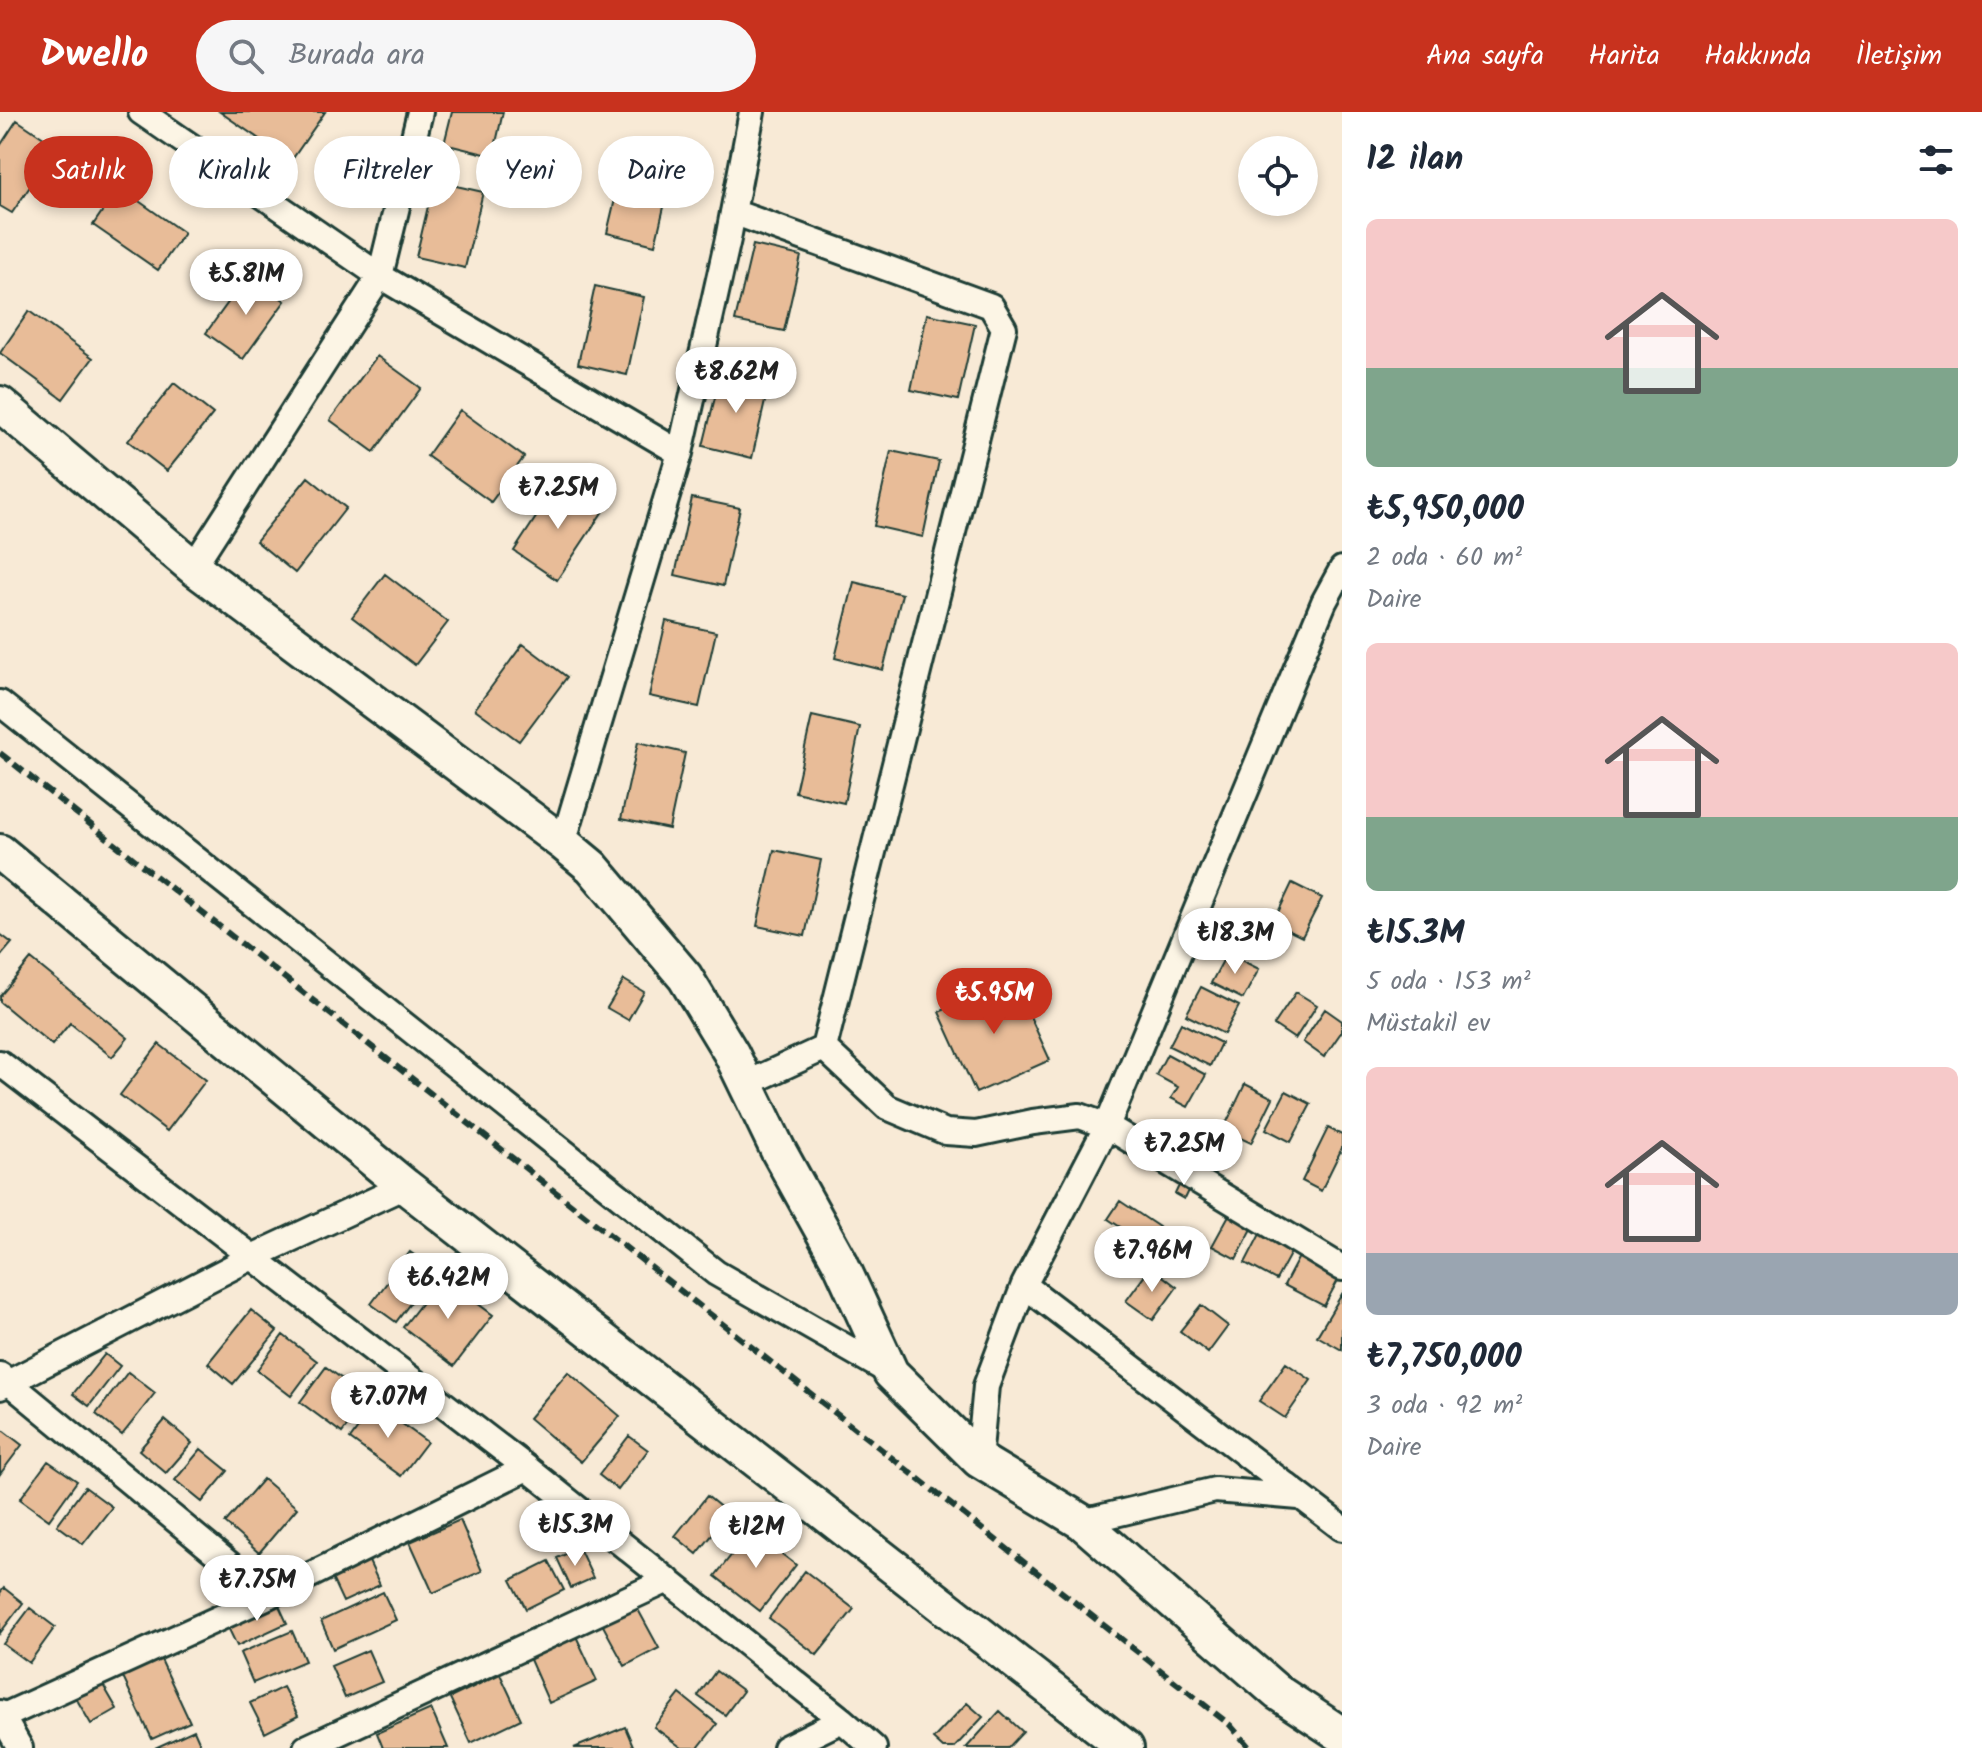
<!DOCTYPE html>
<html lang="tr">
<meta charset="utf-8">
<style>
body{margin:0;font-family:Kalam,sans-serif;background:#f6f6f7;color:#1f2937;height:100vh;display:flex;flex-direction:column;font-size:30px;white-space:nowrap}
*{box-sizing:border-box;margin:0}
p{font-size:26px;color:#747a83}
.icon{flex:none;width:44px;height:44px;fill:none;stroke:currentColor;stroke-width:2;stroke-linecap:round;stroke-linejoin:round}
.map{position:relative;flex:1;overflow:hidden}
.details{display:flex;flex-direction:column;background:#fff;width:640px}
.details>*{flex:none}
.banner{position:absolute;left:24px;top:24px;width:760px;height:72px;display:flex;gap:16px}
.fabs{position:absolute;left:1238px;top:24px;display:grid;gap:16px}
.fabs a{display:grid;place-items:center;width:80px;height:80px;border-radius:50%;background:#fff;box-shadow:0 4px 12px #0003;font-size:40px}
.price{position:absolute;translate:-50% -68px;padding:0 18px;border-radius:28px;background:#fff;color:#222;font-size:26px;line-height:52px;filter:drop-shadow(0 2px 4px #0008)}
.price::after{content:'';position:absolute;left:50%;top:48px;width:24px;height:18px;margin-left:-12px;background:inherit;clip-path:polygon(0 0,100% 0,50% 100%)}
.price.current{background:#c8321e;color:#fff}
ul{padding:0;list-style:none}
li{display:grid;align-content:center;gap:16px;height:424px;padding:0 24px}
li span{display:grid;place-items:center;height:248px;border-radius:12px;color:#555}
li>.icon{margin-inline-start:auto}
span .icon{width:144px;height:144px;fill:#fffc;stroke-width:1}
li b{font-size:34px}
h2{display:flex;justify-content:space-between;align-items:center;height:96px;padding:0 24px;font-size:34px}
.pill{padding:0 28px;border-radius:36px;background:#fff;box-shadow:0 4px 12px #0003;font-size:28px;line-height:72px}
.pill.current{background:#c8321e;color:#fff}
header{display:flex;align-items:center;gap:48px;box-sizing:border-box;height:112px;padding:0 40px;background:#c8321e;color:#fff}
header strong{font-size:38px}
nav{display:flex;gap:44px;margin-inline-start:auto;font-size:28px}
.search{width:560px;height:72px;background:#f6f6f7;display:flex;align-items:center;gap:20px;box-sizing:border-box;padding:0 28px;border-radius:44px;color:#747a83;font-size:30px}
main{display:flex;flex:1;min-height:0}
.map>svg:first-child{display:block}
.building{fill:#e8bc98;stroke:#1f3d34;stroke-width:2}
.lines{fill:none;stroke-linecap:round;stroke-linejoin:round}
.street-casing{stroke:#1f3d34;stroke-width:30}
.secondary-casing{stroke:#1f3d34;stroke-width:40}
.street{stroke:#fcf5e5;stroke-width:24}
.secondary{stroke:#fcf5e5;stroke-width:34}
.rail{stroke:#1f3d34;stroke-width:6;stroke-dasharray:12 6;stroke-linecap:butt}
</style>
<header>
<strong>Dwello</strong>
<div class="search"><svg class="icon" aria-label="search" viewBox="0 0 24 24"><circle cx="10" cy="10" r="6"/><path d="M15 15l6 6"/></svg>Burada ara</div>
<nav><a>Ana sayfa</a><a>Harita</a><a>Hakkında</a><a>İletişim</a></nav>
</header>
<main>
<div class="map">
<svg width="1342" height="1636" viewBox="0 0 1342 1636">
<rect width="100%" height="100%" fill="#f8ead6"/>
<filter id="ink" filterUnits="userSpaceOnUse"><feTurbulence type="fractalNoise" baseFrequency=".0125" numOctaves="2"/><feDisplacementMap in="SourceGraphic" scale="16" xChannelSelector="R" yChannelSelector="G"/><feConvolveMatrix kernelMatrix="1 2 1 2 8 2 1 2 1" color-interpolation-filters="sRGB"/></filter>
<g filter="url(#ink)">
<path class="building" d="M220 0H325L291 49Z
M452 0H503L493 44 444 32Z
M17 8 57 35 12 101 0 94V34Z
M625 45 673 57 655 133 607 121Z
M434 69 483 80 465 156 416 145Z
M119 75 184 121 158 158 93 113Z
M753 133 801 144 784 219 735 209Z
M248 163 285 189 243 247 206 221Z
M595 174 644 185 627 263 578 252Z
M29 199 93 246 63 287 0 241Z
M927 202 975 212 958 288 911 278Z
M377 244 421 276 374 340 330 308Z
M721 261 769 272 752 346 703 334Z
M174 271 213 302 167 359 128 329Z
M460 298 524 345 491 390 427 344Z
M891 339 939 349 923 425 874 414Z
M308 365 346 396 295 461 256 429Z
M559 370 603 399 557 468 514 439Z
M692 386 740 396 723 474 675 463Z
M385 462 448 510 415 553 352 505Z
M854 470 902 482 883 558 835 546Z
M666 509 716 520 699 595 649 584Z
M523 532 567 565 519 629 475 597Z
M812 604 860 615 844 691 795 680Z
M638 630 685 641 669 717 621 707Z
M774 738 821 748 805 824 757 814Z
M1292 771 1322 786 1302 825 1273 811Z
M0 822 12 831 0 845Z
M1227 841 1259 857 1243 887 1211 871Z
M31 847 128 926 112 945 70 911 52 933 0 890V884Z
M1013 867 1050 948 976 981 939 900Z
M624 868 644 880 628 908 607 896Z
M1201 875 1239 894 1224 922 1186 903Z
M1296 880 1317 893 1295 927 1274 913Z
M1325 897 1342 909V919L1324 945 1303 930Z
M1181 911 1221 931 1210 954 1169 934Z
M159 932 206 968 167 1019 120 983Z
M1167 942 1206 963 1188 995 1171 986 1178 975 1156 963Z
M1245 972 1273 986 1251 1031 1223 1018Z
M1286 979 1311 992 1291 1030 1266 1017Z
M1328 1016 1342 1023V1036L1321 1079 1302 1069Z
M1184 1063 1193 1068 1184 1087 1175 1082Z
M1120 1089 1159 1115 1148 1133 1108 1107Z
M1229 1103 1253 1115 1236 1147 1212 1134Z
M1262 1118 1294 1135 1276 1168 1245 1151Z
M1302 1139 1342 1161 1324 1194 1284 1173Z
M410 1140 435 1158 396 1210 371 1192Z
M1151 1155 1177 1175 1153 1208 1126 1189Z
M442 1165 493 1203 454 1254 403 1215Z
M1342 1182V1238L1317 1224Z
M1201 1193 1228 1214 1208 1241 1180 1219Z
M251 1198 277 1219 233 1272 208 1251Z
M283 1223 317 1249 291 1284 257 1258Z
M105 1242 120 1254 89 1294 73 1282Z
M1286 1251 1311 1268 1285 1306 1259 1289Z
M326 1255 368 1286 342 1321 300 1290Z
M128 1260 155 1281 122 1323 96 1302Z
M568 1260 620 1304 581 1350 529 1306Z
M375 1292 427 1330 401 1364 350 1327Z
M165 1308 192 1331 166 1361 139 1338Z
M0 1316 22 1333 0 1362Z
M629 1324 648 1338 618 1378 599 1363Z
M201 1337 228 1359 202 1390 175 1368Z
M48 1349 77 1369 49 1408 20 1387Z
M263 1367 297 1396 259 1441 225 1411Z
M85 1375 112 1395 83 1432 57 1413Z
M707 1384 729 1402 697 1442 675 1424Z
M460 1408 482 1459 433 1481 410 1430Z
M751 1418 796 1453 760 1499 715 1464Z
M579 1436 593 1466 571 1476 557 1446Z
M366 1443 380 1473 343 1490 329 1460Z
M549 1449 564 1478 526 1497 511 1468Z
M805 1459 854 1497 817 1543 769 1506Z
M4 1476 23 1491 0 1521V1481Z
M383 1480 396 1508 333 1537 321 1509Z
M276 1487 287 1511 237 1534 226 1511Z
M635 1492 659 1536 625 1554 601 1510Z
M30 1496 55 1515 29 1551 3 1532Z
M292 1519 305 1549 253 1571 240 1541Z
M575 1522 597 1569 549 1591 528 1543Z
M368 1538 382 1570 345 1586 331 1554Z
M157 1539 190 1610 152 1627 119 1557Z
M716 1559 743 1579 725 1603 698 1584Z
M500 1562 521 1607 471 1631 450 1586Z
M99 1566 117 1597 91 1612 73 1581Z
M283 1575 298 1604 265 1621 250 1591Z
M680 1582 717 1612 698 1636H682L654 1615Z
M967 1591 983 1605 954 1636H943L933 1627Z
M431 1597 448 1636H383L377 1621Z
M1000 1599 1023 1620 1008 1636H966Z
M625 1615 634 1636H574Z
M194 1618 202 1636H155Z"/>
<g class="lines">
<g class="street-casing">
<path id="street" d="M141 0 380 164 680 341
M733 100 991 194 1004 216 824 936 887 995 946 1020 976 1022 1033 1010 1080 1004 1107 1014 1342 1156
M193 455 380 164 420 0
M0 591 716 1161 891 1261
M563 731 680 341 728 127 752 0
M0 951 527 1356 842 1608 874 1636
M746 972 824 936
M1024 1173 1342 1416
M0 1263 268 1484
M0 1275 252 1145 405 1074
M979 1348 986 1274 1024 1173 1107 1014 1324 490 1342 457
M1082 1410 1215 1378 1299 1385
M0 1601 20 1636
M4 1604 268 1484 527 1356
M306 1636 668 1468
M785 1636 842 1608"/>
</g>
<g class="secondary-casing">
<path id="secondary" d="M0 292 193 455 563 731 592 755 685 865 731 941 778 1038 841 1152 891 1261 979 1348 1082 1410 1277 1580 1342 1623
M0 740 405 1074 1126 1636"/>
</g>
<use href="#street" class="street"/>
<use href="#secondary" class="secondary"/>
<path class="rail" d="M0 641 1230 1613 1250 1636"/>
</g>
</g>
</svg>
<div class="fabs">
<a><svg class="icon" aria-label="locate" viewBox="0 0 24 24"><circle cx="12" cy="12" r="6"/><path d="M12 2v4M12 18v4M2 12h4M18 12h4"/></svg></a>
</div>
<b class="price" style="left:246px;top:205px">₺5.81M</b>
<b class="price" style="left:736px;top:303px">₺8.62M</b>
<b class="price" style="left:558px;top:419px">₺7.25M</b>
<b class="price" style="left:1235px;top:864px">₺18.3M</b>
<b class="price current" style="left:994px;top:924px">₺5.95M</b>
<b class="price" style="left:1184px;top:1075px">₺7.25M</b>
<b class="price" style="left:1152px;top:1182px">₺7.96M</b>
<b class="price" style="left:448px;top:1209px">₺6.42M</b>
<b class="price" style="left:388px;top:1328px">₺7.07M</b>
<b class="price" style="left:575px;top:1456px">₺15.3M</b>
<b class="price" style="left:756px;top:1458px">₺12M</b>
<b class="price" style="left:257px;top:1511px">₺7.75M</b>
<div class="banner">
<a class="pill current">Satılık</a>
<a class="pill">Kiralık</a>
<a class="pill">Filtreler</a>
<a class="pill">Yeni</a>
<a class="pill">Daire</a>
</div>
</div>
<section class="details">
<h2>12 ilan<svg class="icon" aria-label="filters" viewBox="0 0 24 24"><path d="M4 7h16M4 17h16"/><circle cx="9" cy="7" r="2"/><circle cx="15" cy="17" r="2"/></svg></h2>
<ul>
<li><span style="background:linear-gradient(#f6c9c9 60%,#7fa58c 0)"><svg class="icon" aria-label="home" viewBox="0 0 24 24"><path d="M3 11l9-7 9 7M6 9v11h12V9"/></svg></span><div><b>₺5,950,000</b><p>2 oda · 60 m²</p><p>Daire</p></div></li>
<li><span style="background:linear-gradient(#f6c9c9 70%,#7fa58c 0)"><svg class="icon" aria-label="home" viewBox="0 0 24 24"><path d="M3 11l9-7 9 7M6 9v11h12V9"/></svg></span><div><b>₺15.3M</b><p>5 oda · 153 m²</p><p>Müstakil ev</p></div></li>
<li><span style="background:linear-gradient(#f6c9c9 75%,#9aa5b1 0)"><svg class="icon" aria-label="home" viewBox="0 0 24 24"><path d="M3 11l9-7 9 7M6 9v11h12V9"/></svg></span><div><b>₺7,750,000</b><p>3 oda · 92 m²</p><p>Daire</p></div></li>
</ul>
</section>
</main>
